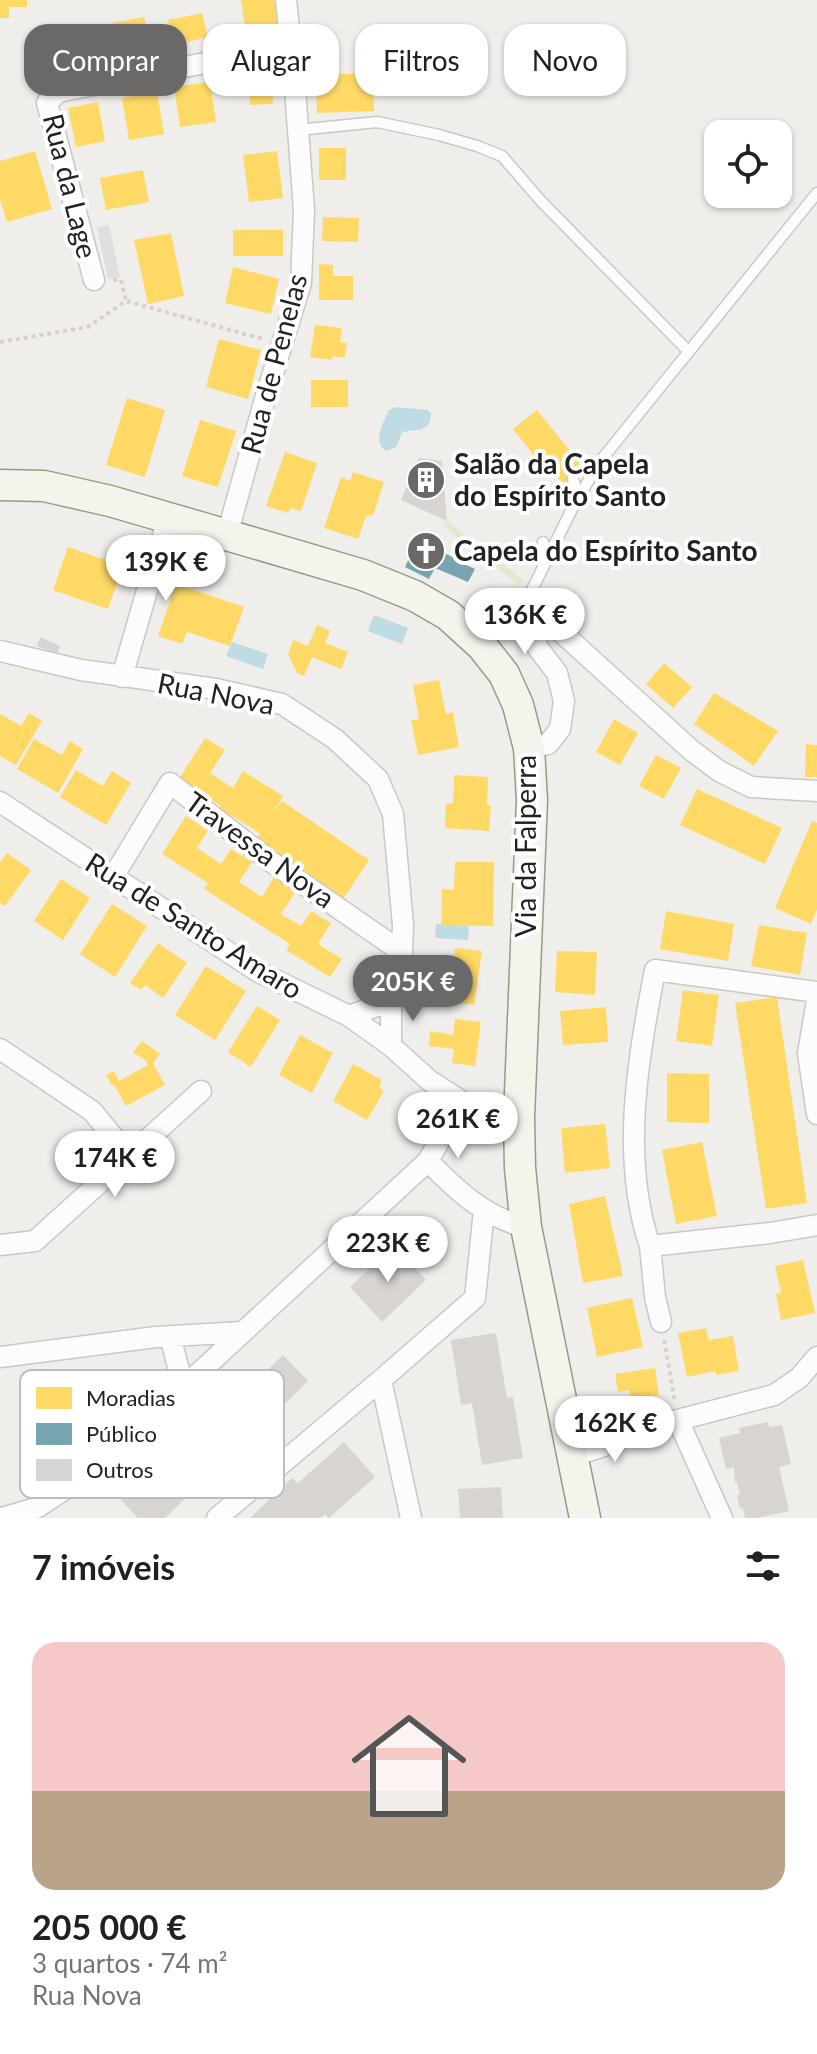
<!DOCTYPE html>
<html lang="pt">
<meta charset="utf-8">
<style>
body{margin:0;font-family:Lato,sans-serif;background:#f6f6f6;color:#202124;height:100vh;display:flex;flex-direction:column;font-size:30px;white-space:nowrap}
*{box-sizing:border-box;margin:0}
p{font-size:26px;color:#757577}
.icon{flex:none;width:44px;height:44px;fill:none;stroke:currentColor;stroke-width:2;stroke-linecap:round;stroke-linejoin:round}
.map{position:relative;height:1518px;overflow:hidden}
.drawer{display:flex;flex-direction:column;background:#fff;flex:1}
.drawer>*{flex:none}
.top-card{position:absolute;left:24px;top:24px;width:770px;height:72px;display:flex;gap:16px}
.controls{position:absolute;left:704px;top:120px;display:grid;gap:16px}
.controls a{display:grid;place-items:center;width:88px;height:88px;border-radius:16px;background:#fff;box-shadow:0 2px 6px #0004;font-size:40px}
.price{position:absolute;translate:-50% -68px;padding:0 18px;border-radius:28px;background:#fff;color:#222;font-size:26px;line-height:52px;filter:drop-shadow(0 2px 4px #0008)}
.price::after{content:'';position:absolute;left:50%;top:48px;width:24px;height:18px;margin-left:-12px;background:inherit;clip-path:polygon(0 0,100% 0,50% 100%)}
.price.selected{background:#6a6968;color:#fff}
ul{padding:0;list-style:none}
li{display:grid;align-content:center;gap:16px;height:424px;padding:0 32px}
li+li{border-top:2px solid #e0e0e0}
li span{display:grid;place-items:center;height:248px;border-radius:24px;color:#555}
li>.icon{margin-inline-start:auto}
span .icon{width:144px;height:144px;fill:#fffc;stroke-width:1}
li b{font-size:34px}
h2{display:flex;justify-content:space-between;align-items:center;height:96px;padding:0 32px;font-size:34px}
.tag{padding:0 28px;border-radius:24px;background:#fff;box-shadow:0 2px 6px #0004;font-size:28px;line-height:72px}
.tag.selected{background:#6a6968;color:#fff}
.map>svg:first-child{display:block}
.grass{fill:#ddeccb}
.parking{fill:#e0dfde}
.water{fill:#bfdbe3}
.homes{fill:#ffd966}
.public{fill:#76a5af}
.building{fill:#d7d4d2}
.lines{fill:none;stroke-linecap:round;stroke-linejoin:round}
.lane-casing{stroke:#c9c8c7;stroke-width:13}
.street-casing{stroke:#c9c8c7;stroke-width:23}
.secondary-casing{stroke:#999a82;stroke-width:33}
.path{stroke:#dccecd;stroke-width:4;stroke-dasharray:4 4;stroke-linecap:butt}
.lane{stroke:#fdfcfc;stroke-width:10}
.street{stroke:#fdfcfc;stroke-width:20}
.secondary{stroke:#f4f4ed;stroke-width:30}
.labels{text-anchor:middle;stroke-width:8;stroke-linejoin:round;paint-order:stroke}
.street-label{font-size:28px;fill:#222;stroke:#fff}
.poi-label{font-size:28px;font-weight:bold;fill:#222;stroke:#fff;text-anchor:start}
.key{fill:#fff;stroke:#bdbdbd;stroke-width:2}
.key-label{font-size:22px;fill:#222}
</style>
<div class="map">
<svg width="817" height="1518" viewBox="0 0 817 1518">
<rect width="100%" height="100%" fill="#f0eeeb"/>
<path class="grass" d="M447 521 523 580 519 585 443 526Z"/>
<path class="parking" d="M109 225 120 277 108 279 97 227Z"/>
<path class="water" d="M396 407 427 410 431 413C430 435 416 427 402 433L396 447 386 451C372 442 383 423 389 410Z
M374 615 408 628 402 644 368 631Z
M232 642 268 654 263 669 226 656Z
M436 924 469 926 468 940 435 938Z"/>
<path class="homes" d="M0 0H27V7H9V18H0Z
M241 0H274L278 26 246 31Z
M202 13 208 37 174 45 168 20Z
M144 17 151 51 120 57 113 23Z
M84 26 91 65 42 74 35 36Z
M372 73 374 111 317 113 316 75Z
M272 76 273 104 250 105 249 77Z
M210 82 216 122 180 127 174 87Z
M157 92 164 134 129 140 122 98Z
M98 102 105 141 76 147 68 108Z
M319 148H346V180H319Z
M35 151 52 209 7 222 0 200V161Z
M277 151 283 198 249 202 243 155Z
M143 170 149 202 106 210 100 178Z
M323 217 359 218 358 242 322 241Z
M233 230H283V256H233Z
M171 233 184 296 148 304 134 240Z
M319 264 333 265V276H353V300H319Z
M233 267 279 279 271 314 225 303Z
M315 325 342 328 340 342 347 343 345 358 333 356 332 360 310 357Z
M219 339 261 350 248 399 206 387Z
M311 380H348V407H311Z
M127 398 165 410 145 477 106 465Z
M537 410 580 463 565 484 544 468 538 472 527 459 533 454 513 429Z
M200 420 236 431 218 487 182 476Z
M285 452 317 463 301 511 290 508 288 513 266 506Z
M353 472 384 482 373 515 366 516 358 539 324 528 341 477 350 481Z
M68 547 123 566 108 609 53 590Z
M176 584 244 607 230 646 187 632 182 644 158 636Z
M317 625 330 631 325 643 348 652 341 669 312 657 304 676 297 673 288 654 293 640 308 646Z
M664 663 692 687 673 708 646 684Z
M439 680 446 714 453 712 459 747 418 755 411 720 419 719 413 685Z
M714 693 778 731 754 766 694 724Z
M29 713 42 721 16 765 0 756V714L21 726Z
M614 719 638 733 620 765 596 752Z
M205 738 225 750 210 773 233 788 243 771 283 796 274 811 282 801 369 860 343 899 257 839 260 833 219 808 221 806 179 779Z
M34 739 62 755 70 741 83 749 58 793 17 769Z
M806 744 817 745V777H805Z
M656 755 681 768 664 799 639 786Z
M76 770 103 786 112 771 131 783 106 825 60 797Z
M454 775 488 777 487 804 491 806 489 831 445 828 446 804 453 803Z
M697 789 782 828 765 864 680 825Z
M186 816 208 831 197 848 221 864 231 849 252 862 239 882 262 897 274 877 296 891 281 914 301 926 311 911 331 923 318 944 342 959 330 977 286 950 290 944 204 889 208 883 162 854Z
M812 821 817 823V909L811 924 775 908Z
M7 853 31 870 5 906 0 903V863Z
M455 862H494L493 926 441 925 442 889 454 890Z
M61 879 90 898 63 940 34 921Z
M112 904 147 926 115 977 80 954Z
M666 911 734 924 728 961 660 949Z
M759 925 807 933 800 975 751 966Z
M158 943 187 963 163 998 145 985 141 990 130 983Z
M455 948 482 951 474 1005 449 1002Z
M557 951 597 952 595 995 555 992Z
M206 966 246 991 215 1040 175 1015Z
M683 990 719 995 712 1046 676 1041Z
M777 997 807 1203 766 1209 735 1003Z
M257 1006 280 1020 251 1067 228 1052Z
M606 1007 608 1042 563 1045 560 1011Z
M455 1019 481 1022 475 1066 452 1063 454 1049 429 1046 430 1031 453 1035Z
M300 1035 333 1053 312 1093 279 1075Z
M142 1041 160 1054 153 1063 165 1085 126 1106 115 1086 111 1084 106 1075 114 1071 119 1081 148 1065 146 1061 133 1052Z
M353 1064 382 1080 379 1087 384 1091 367 1120 333 1101Z
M667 1073 709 1074V1123L667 1122Z
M605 1124 610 1168 565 1173 561 1128Z
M702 1142 717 1216 676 1224 662 1150Z
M605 1196 623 1276 583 1283 569 1204Z
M803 1260 815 1313 781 1320 776 1294 781 1293 775 1266Z
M632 1298 643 1347 597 1357 587 1308Z
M706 1328 709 1340 733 1336 739 1371 716 1375 715 1371 687 1377 678 1333Z
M655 1368 659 1395 631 1399 629 1390 618 1392 615 1374Z"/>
<path class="public" d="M417 540 463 562 462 563 475 569 468 582 435 568 429 579 405 567Z"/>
<path class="building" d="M419 458 442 461 447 521 401 500Z
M40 637 60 646 57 654 37 646Z
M394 1246 426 1280 382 1322 350 1287Z
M496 1333 507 1398 513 1397 523 1458 482 1465 472 1403 461 1405 451 1340Z
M283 1355 308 1381 257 1431 231 1405Z
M768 1422 769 1427 782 1425 791 1464 779 1467 789 1511 757 1518H745L743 1508 740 1509 737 1495 740 1494 737 1482 735 1483 734 1467 726 1469 719 1438 740 1433 739 1428Z
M344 1442 375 1477 329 1518 325 1514 320 1518H250L292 1478 298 1483Z
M165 1457 196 1488 165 1518H138L121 1500Z
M501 1487 503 1518H460L458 1489Z"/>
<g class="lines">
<g class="lane-casing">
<path id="lane" d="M298 130 377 122 439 135 477 146 502 156 540 200 689 352
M573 479 579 497
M543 566V542
M524 606 571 511 598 464 817 193"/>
</g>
<g class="street-casing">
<path id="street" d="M94 280 47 103 58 92 291 46
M227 535 265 399 301 283 304 210 294 76 286 0
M0 651 81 670 216 689 282 704 335 739 378 779 393 814 403 925 402 952 391 1001 349 1016
M122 677 168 518
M529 748 548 744 560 729 564 701 557 673 538 648 524 606 549 621 691 750 719 771 751 787 817 791
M0 802 257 971 349 1016 391 1046 430 1081 466 1104
M113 877 170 783 270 861 402 952
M817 992 655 970C638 1059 620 1158 650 1246L770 1233 817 1225
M391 1001V1046
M817 1001 808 1053 817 1114
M0 1049 92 1111 129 1156
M428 1161 450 1122 466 1104 519 1117
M0 1245 35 1241 201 1091
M650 1246 655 1297 661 1322
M170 1336 183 1386
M0 1357 156 1337 242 1332
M381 1380 411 1518
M678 1420 722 1518
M567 1425C594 1421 610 1420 637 1426
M573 1456 604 1446 637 1426 678 1420 774 1395 799 1378 817 1357
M2 1518 36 1508 67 1488 176 1394 428 1161C456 1190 486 1218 526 1227
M217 1518 381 1380 475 1298 484 1210"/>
</g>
<g class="secondary-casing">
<path id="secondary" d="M0 485 44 486 110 501 203 528 363 575 415 596 448 615 482 646 504 674 518 705 529 748 532 800 519 1117 520 1168 526 1227 585 1518"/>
</g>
<path class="path" d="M113 280H121L126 301
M0 342 88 327 126 301 263 339
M664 1340 675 1402"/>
<use href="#lane" class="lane"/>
<use href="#street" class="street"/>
<use href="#secondary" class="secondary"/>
</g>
<defs>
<g id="building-disc" transform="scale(2)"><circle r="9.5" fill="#6a6968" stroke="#fff"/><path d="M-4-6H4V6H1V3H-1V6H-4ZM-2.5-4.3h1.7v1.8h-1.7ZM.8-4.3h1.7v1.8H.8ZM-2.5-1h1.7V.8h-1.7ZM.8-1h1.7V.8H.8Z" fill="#fff"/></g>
<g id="church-disc" transform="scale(2)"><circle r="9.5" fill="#6a6968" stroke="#fff"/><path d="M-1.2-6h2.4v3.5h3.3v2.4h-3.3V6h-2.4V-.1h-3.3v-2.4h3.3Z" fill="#fff"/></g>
</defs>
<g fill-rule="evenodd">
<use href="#building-disc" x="426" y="480"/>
<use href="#church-disc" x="426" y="551"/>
</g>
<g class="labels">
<g class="street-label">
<text transform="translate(70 186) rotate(76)" y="10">Rua da Lage</text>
<text transform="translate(274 364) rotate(-75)" y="10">Rua de Penelas</text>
<text transform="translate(216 694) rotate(11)" y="10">Rua Nova</text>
<text transform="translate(526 846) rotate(-90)" y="10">Via da Falperra</text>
<text transform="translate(260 850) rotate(36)" y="10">Travessa Nova</text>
<text transform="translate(194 926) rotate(32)" y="10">Rua de Santo Amaro</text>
</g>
<g class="poi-label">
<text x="454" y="474">Salão da Capela<tspan x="454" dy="32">do Espírito Santo</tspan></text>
<text x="454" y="561">Capela do Espírito Santo</text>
</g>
</g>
<rect x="20" y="1370" width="264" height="128" rx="12" class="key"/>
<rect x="36" y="1387" width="36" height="22" fill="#ffd966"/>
<rect x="36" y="1423" width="36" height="22" fill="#76a5af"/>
<rect x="36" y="1459" width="36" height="22" fill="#d7d4d2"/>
<g class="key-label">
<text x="86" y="1406">Moradias</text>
<text x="86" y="1442">Público</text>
<text x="86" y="1478">Outros</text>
</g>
</svg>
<div class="controls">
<a><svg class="icon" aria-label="locate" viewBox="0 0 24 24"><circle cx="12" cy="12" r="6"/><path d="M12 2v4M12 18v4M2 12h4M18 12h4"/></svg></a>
</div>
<b class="price" style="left:166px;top:603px">139K €</b>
<b class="price" style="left:525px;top:656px">136K €</b>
<b class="price selected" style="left:413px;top:1023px">205K €</b>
<b class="price" style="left:458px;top:1160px">261K €</b>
<b class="price" style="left:115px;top:1199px">174K €</b>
<b class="price" style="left:388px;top:1284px">223K €</b>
<b class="price" style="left:615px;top:1464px">162K €</b>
<div class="top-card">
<a class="tag selected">Comprar</a>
<a class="tag">Alugar</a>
<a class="tag">Filtros</a>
<a class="tag">Novo</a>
</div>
</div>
<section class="drawer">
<h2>7 imóveis<svg class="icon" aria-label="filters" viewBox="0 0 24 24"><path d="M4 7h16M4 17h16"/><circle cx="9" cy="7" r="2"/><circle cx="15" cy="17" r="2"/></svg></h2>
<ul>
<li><span style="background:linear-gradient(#f6c9c9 60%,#b9a48a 0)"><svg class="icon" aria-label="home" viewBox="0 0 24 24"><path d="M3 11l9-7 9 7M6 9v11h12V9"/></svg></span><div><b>205 000 €</b><p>3 quartos · 74 m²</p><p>Rua Nova</p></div></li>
</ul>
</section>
